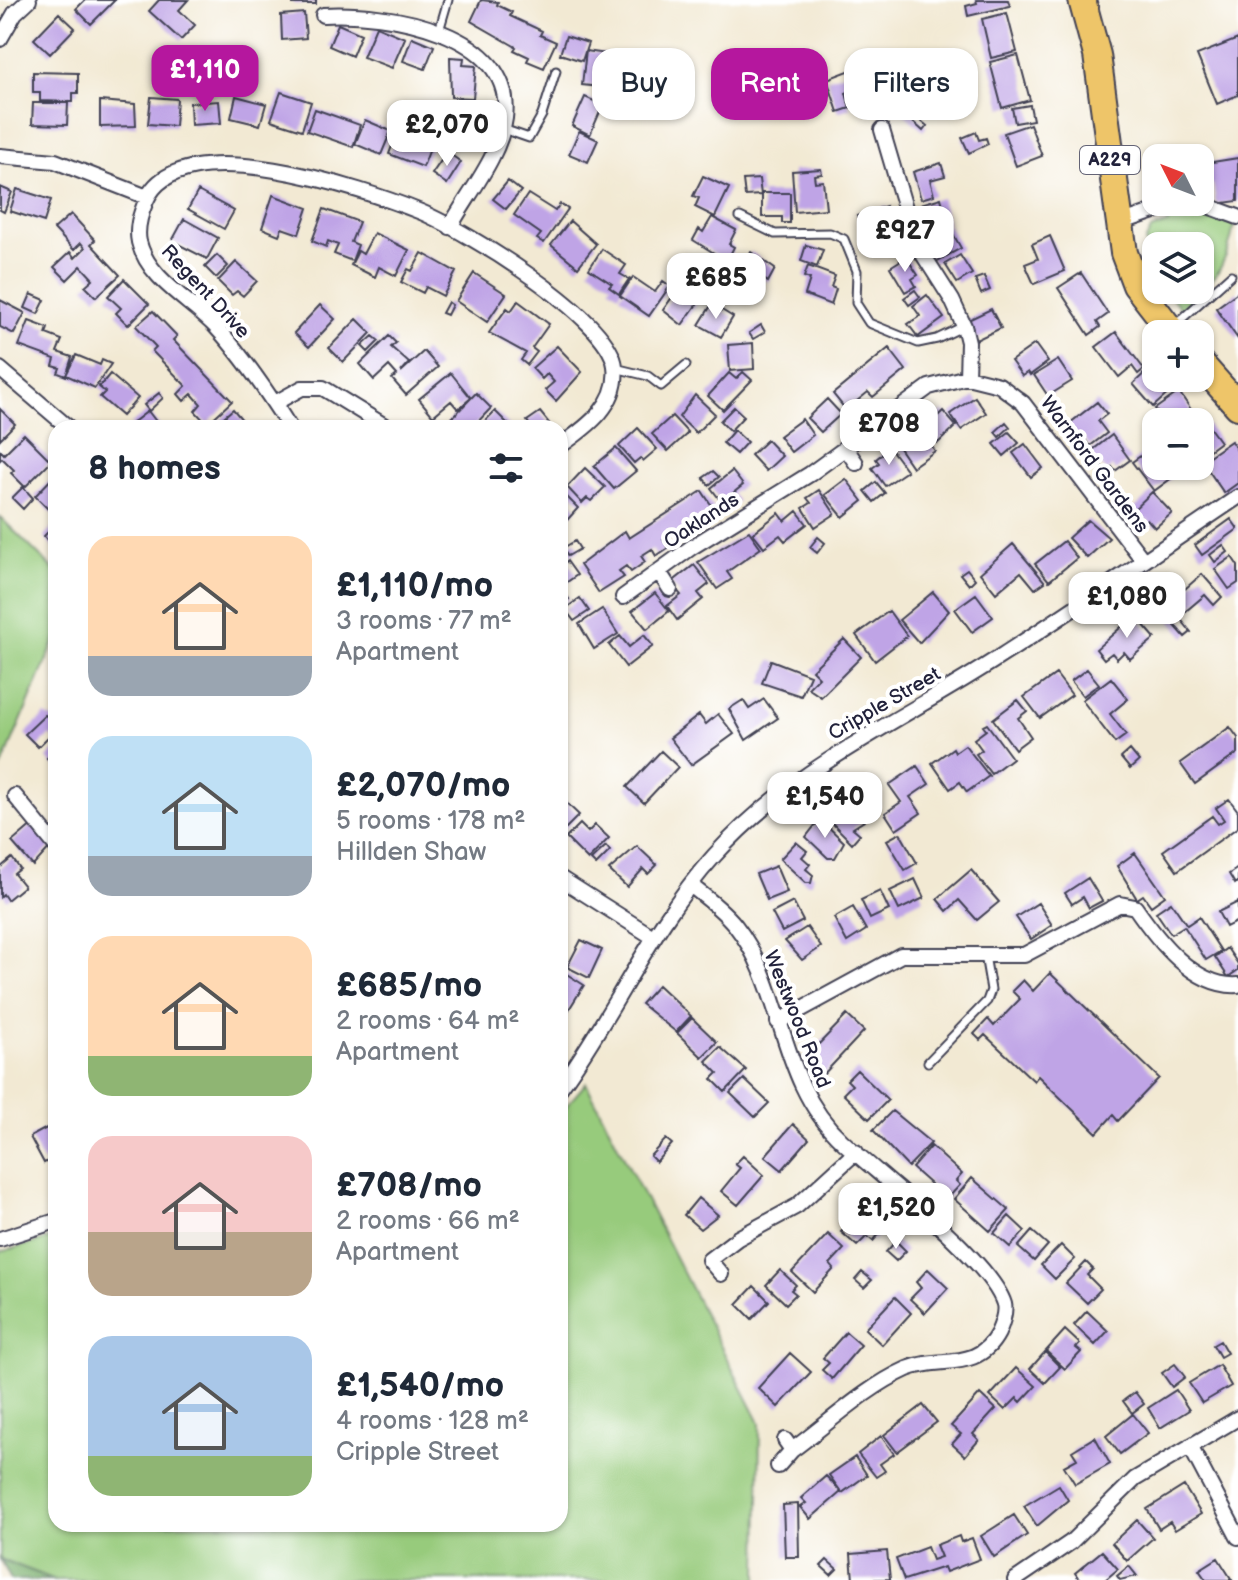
<!DOCTYPE html>
<meta charset="utf-8">
<style>
body{margin:0;font-family:"Balsamiq Sans",sans-serif;background:#f2f2f3;color:#1f2937;height:100vh;display:flex;flex-direction:column;font-size:30px;white-space:nowrap}
*{box-sizing:border-box;margin:0}
p{font-size:26px;color:#747a83}
.icon{flex:none;width:44px;height:44px;fill:none;stroke:currentColor;stroke-width:2;stroke-linecap:round;stroke-linejoin:round}
.map{position:relative;flex:1;overflow:hidden}
.drawer{position:absolute;left:48px;top:420px;width:520px;height:1112px;display:flex;flex-direction:column;background:#fff;border-radius:24px;box-shadow:0 2px 6px #0004}
.drawer>*{flex:none}
.hud{position:absolute;left:592px;top:48px;width:526px;height:72px;display:flex;gap:16px}
.needle{width:52px;rotate:312deg}
.tools{position:absolute;left:1142px;top:144px;display:grid;gap:16px}
.tools a{display:grid;place-items:center;width:72px;height:72px;border-radius:16px;background:#fff;box-shadow:0 2px 6px #0004;font-size:40px}
.price{position:absolute;translate:-50% -68px;padding:0 18px;border-radius:16px;background:#fff;color:#222;font-size:26px;line-height:52px;filter:drop-shadow(0 2px 4px #0008)}
.price::after{content:'';position:absolute;left:50%;top:48px;width:24px;height:18px;margin-left:-12px;background:inherit;clip-path:polygon(0 0,100% 0,50% 100%)}
.price.on{background:#b5179e;color:#fff}
ul{padding:0;list-style:none}
li{display:flex;align-items:center;gap:24px;height:200px;padding:0 40px}
li span{display:grid;place-items:center;flex:none;width:224px;height:160px;border-radius:24px;color:#555}
li>.icon{margin-inline-start:auto}
span .icon{width:96px;height:96px;fill:#fffc;stroke-width:1}
li b{font-size:34px}
h2{display:flex;justify-content:space-between;align-items:center;height:96px;padding:0 40px;font-size:34px}
.tag{padding:0 28px;border-radius:24px;background:#fff;box-shadow:0 2px 6px #0004;font-size:28px;line-height:72px}
.tag.on{background:#b5179e;color:#fff}
.map>svg:first-child{display:block}
.green{fill:#97cb7c;stroke:#5c765c;stroke-width:2}
.forest{fill:#79af6c;stroke:#4e6854;stroke-width:2}
.building{fill:#bfa4e6}
.lines{fill:none;stroke-linecap:round;stroke-linejoin:round}
.lane-casing{stroke:#414052;stroke-width:11}
.street-casing{stroke:#414052;stroke-width:18}
.highway-casing{stroke:#414052;stroke-width:30}
.lane{stroke:#fff;stroke-width:7}
.street{stroke:#fff;stroke-width:14}
.highway{stroke:#eec569;stroke-width:26}
.labels{text-anchor:middle;stroke-width:8;stroke-linejoin:round;paint-order:stroke}
.shield{fill:#fff;stroke:#646476;stroke-width:2}
.shield-label{font-size:18px;font-weight:bold;fill:#22223b}
.street-label{font-size:20px;fill:#22223b;stroke:#fff}
</style>
<div class="map">
<svg width="1238" height="1580" viewBox="0 0 1238 1580">
<rect width="100%" height="100%" fill="#fff"/>
<filter id="ink" filterUnits="userSpaceOnUse"><feTurbulence type="fractalNoise" baseFrequency=".0125" numOctaves="2"/><feDisplacementMap in="SourceGraphic" scale="16" xChannelSelector="R" yChannelSelector="G"/><feConvolveMatrix kernelMatrix="1 2 1 2 8 2 1 2 1" color-interpolation-filters="sRGB"/></filter>
<filter id="wash" filterUnits="userSpaceOnUse"><feTurbulence type="fractalNoise" baseFrequency=".006" numOctaves="4" result="noise"/><feDisplacementMap in="SourceGraphic" scale="32" xChannelSelector="R" yChannelSelector="G"/><feGaussianBlur stdDeviation="1.8" result="paint"/><feColorMatrix in="noise" values="0 0 0 0 0 0 0 0 0 0 0 0 0 0 0 0 0 1.4 0 .05"/><feComposite in="paint" operator="in"/></filter>
<g filter="url(#wash)">
<rect width="100%" height="100%" fill="#f2e9d3"/>
<path class="green" d="M1213 210 1224 215 1234 226C1225 271 1215 280 1181 309L1166 290H1200V246H1156V274L1145 242 1151 230 1168 223 1165 218 1190 211Z
M0 517 56 572V638L0 771Z
M586 1083 760 1423 758 1580H55L0 1559V1252L56 1237V1524H560V1113Z"/>
<path class="forest" d="M0 1559 55 1580H11Z"/>
<g id="blocks">
<path class="building" d="M85 0H115L91 24 76 9Z
M159 0H188L179 10 195 25 181 40 149 11Z
M293 0H316V4H293Z
M481 0 498 2 497 5 512 12 510 16 542 31 540 35 556 42 544 68 527 61 529 57 514 50 516 47 471 21Z
M976 0H1008L1010 6 968 16 966 6 977 3Z
M59 13 75 28 50 54 34 39Z
M304 13 306 38 282 40 281 15Z
M1007 13 1017 52 991 58 982 19Z
M338 24 361 34 352 56 329 46Z
M376 26 405 38 392 68 363 57Z
M566 36 588 43 582 61 560 54Z
M412 37 434 46 425 69 403 61Z
M1238 39V95L1217 104 1197 55Z
M586 51 614 55 610 88 582 85Z
M918 54 925 78 929 77 931 86 919 90 915 73 894 79 889 61Z
M1018 55 1030 100 1002 108 990 62Z
M450 57 464 58 463 65 476 66 473 98 451 97Z
M870 57 891 76 879 90 857 70Z
M851 70 857 89 846 93 850 108 838 112 827 79Z
M33 72 78 73V93H73V102L40 101V92H33Z
M281 92 311 102 302 130 271 120Z
M904 92 922 108 915 116 927 126 923 131 893 104Z
M236 96 266 104 260 125 231 118Z
M151 97 177 99 175 126 148 124Z
M585 97 603 105 590 135 572 126Z
M100 101 135 104 136 126 100 127Z
M219 101 221 123 191 125 190 103Z
M33 103H68L67 125 32 124Z
M1030 105 1033 120 1015 123 1012 108Z
M315 109 360 125 353 147 307 131Z
M365 120 391 131 381 155 355 144Z
M1030 124 1042 156 1016 166 1004 133Z
M579 131 598 140 588 162 569 154Z
M976 132 979 140 986 138 988 144 969 153 962 138Z
M397 133 431 146 423 167 389 154Z
M447 152 461 162 447 184 432 174Z
M1238 158V201L1216 204 1213 184 1200 186V164Z
M941 163 945 176 930 180 934 195 921 199 913 172Z
M821 169 822 174 814 175 815 182 823 181 826 209 795 212 792 171Z
M703 176 729 188 715 217 695 207 699 198 693 196Z
M759 179 761 195 745 196 743 180Z
M508 181 521 191 506 209 493 199Z
M0 187 12 192 4 212 0 210Z
M17 189 51 200 44 222 10 211Z
M198 191 234 211 224 229 188 209Z
M762 193H790V223H782V217H762Z
M528 194 555 211 560 204 568 209 544 243 537 239 541 234 514 215Z
M273 195 308 208 299 234 282 228 279 235 262 228Z
M941 198 948 223 921 231 916 213 923 211 921 204Z
M886 206 899 241 887 245 880 226 862 232 857 216Z
M324 209 359 222 351 242 358 245 352 261 334 254 338 245 328 241 326 247 312 241Z
M71 214 95 240 91 244 120 275 96 297 85 286 93 279 81 266 67 280 54 267 70 252 75 258 85 248 81 243 74 250 54 229Z
M712 217 736 230 729 244 734 247 727 261 693 240 699 229 703 232Z
M184 219 218 238 207 259 172 241Z
M570 221 596 244 578 267 551 245Z
M948 225 961 248 934 263 924 244Z
M374 233 409 250 396 276 379 267 375 277 351 265 358 251 363 254Z
M1050 236 1065 271 1034 284 1025 264 1038 259 1032 244Z
M806 245 823 250 817 267 801 261Z
M602 249 626 265 620 274 629 279 619 294 609 287 612 284 589 269Z
M751 252 775 269 768 282 744 266Z
M422 253 456 272 443 296 426 287 423 293 401 282 408 269 412 271Z
M217 255 228 266 216 278 205 267Z
M960 255 972 274 957 283 945 264Z
M906 257 918 275 912 279 916 286 905 292 890 267Z
M236 262 257 281 243 296 237 291 232 295 218 281Z
M808 266 835 276 831 287 836 289 831 305 805 295 810 279 804 277Z
M474 273 506 294 487 322 456 301Z
M1081 273 1108 314 1097 322 1100 327 1089 335 1058 288Z
M984 276 990 290 981 294 975 279Z
M633 277 655 292 663 281 670 286 649 316 620 296Z
M124 279 149 304 128 325 116 313 121 308 108 296Z
M915 290 920 297 909 305 904 298Z
M695 291 702 297 682 325 663 310 673 296 678 300 682 295 689 299Z
M1238 292V339L1216 308Z
M31 294 45 300 38 314 25 308Z
M927 295 944 318 918 337 908 324 920 316 913 306Z
M0 300 25 313 14 334 0 327Z
M518 301 549 324 532 348 537 352 527 365 521 360 526 353 489 333 507 308 511 311Z
M448 302 452 305 447 315 442 313Z
M712 304 733 317 721 337 699 325Z
M320 305 335 319 309 347 294 333Z
M991 309 1001 328 976 340 966 321Z
M153 311 177 336 173 340 232 401 207 424 195 411 201 404 192 394 184 401 178 394 186 386 152 351 156 347 136 326Z
M357 319 371 333 343 362 329 348Z
M29 321 48 328 46 334 62 340 57 352 72 357 66 376 58 373 60 368 53 366 55 359 19 346Z
M761 325 765 332 753 339 749 333Z
M1116 332 1144 369 1138 374 1132 366 1119 377 1096 347Z
M373 336 379 341 368 352 362 346Z
M389 336 396 343 391 347 409 363 401 372 424 351 438 367 406 395 392 379 397 375 389 366 374 380 360 364Z
M753 343 754 369 730 371 728 345Z
M1035 344 1048 362 1030 375 1028 372 1022 376 1011 361Z
M557 346 582 372 556 401 545 390 554 382 547 374 542 379 532 368Z
M889 348 906 370 873 397 868 392 846 410 833 394Z
M76 355 100 365 102 360 111 364 95 388 66 375Z
M1058 360 1072 381 1048 396 1034 375Z
M1151 367 1156 378H1161L1172 390 1153 407 1133 384Z
M743 372 752 380 723 410 708 396 729 373 736 379Z
M451 373 471 398 458 409 451 401 433 416 419 399Z
M110 374 138 398 122 416 100 397 105 392 99 387Z
M1179 392 1192 411 1176 422H1164L1155 409Z
M159 393 163 398 149 411 144 405Z
M476 393 491 408 472 428H452L447 423Z
M695 395 715 414 696 433 679 417Z
M975 397 986 413 961 430 950 414Z
M827 399 841 414 821 432 807 418Z
M1097 402 1107 414 1098 421 1107 433 1090 446 1082 436 1077 441 1065 427Z
M734 407 744 416 730 431 720 421Z
M0 409 15 424 0 439Z
M233 409 249 428H219L216 424Z
M148 411 161 428H134L131 424Z
M495 411 509 425 505 428H486L482 424Z
M943 411 956 426 938 443 925 428Z
M540 412 549 423 543 428H532L527 421Z
M1199 413 1220 442 1200 457V422H1187Z
M672 416 688 433 668 451 652 434Z
M802 419 813 435 791 452 779 436Z
M1006 422 1010 427 999 437 995 432Z
M638 428 657 449 643 461 640 458 634 463 619 446Z
M734 430 747 442 736 454 723 443Z
M920 430 935 451 912 467 897 445Z
M1009 432 1019 443 1004 456 994 444Z
M24 434 51 461 25 487 11 473 14 470 2 458 0 460V450L4 454Z
M1112 435 1130 460 1115 471 1112 467 1106 472 1101 465 1095 469 1085 456Z
M767 440 782 456 766 471 751 455Z
M1231 441 1238 452V483L1224 493 1202 461Z
M1025 444 1043 468 1031 477 1013 453Z
M1156 445V466H1188L1154 491 1132 462Z
M616 448 636 471 614 489 594 466Z
M890 448 907 471 885 486 872 468 879 463 876 459Z
M585 468 605 487 591 501 587 498 582 503 567 487Z
M713 471 719 477 709 485 703 478Z
M732 471 743 485 732 494 738 501 727 509 711 488Z
M56 474V517L35 496Z
M846 479 863 501 843 517 825 495Z
M876 482 885 493 874 502 865 491Z
M23 487 33 498 23 509 12 498Z
M819 490 835 514 815 527 803 508 811 503 807 498Z
M702 491 714 509 687 526 690 531 678 539 674 532 663 539 668 548 656 556 652 549 641 556 645 562 631 572 626 566 619 571 624 577 599 593 580 565 625 531 629 538Z
M1152 492 1172 513 1155 528 1147 519 1140 525 1130 513Z
M563 493 578 508 560 528V496Z
M797 511 807 524 785 541 780 535 764 547 753 533 779 513 785 521Z
M1231 519 1238 529 1202 555 1195 545Z
M1088 520 1109 538 1087 558 1068 538Z
M54 526 56 528V551L44 536Z
M749 531 761 548 727 572 732 579 717 589 698 562Z
M818 537 825 543 817 553 810 547Z
M575 541 580 549 568 556 563 548Z
M1064 541 1077 558 1049 581 1035 564Z
M1013 544 1045 582 1035 589 1021 572 996 593 980 573Z
M1223 545 1228 552 1215 562 1210 555Z
M1232 557 1238 566V583L1229 589 1215 569Z
M567 561 577 575 560 587 569 599 560 606V566Z
M694 565 709 584 698 593 703 599 677 620 667 606 681 595 671 583Z
M967 569 975 579 969 585 960 574Z
M1202 574 1222 597 1214 605 1205 595 1179 617 1191 632 1185 637 1156 604 1180 584 1185 589Z
M933 592 949 611 919 643 899 620Z
M655 593 669 611 647 629 632 611Z
M976 594 993 617 972 632 955 609Z
M580 598 589 611 574 621 565 609Z
M602 609 618 634 594 649 579 624Z
M889 611 907 636 875 661 856 635Z
M1135 615 1155 638 1130 659 1124 652 1117 659 1112 653 1104 659 1096 649Z
M644 635 653 646 626 667 609 645 620 636 629 647Z
M844 639 861 657 821 697 808 688 819 677 812 670Z
M771 660 810 675 801 696 762 683Z
M1087 669 1099 684 1083 696 1071 681Z
M1056 674 1072 695 1040 718 1024 697Z
M1111 678 1128 699 1110 714 1126 735 1115 743 1082 700Z
M764 699 778 718 746 740 729 709 743 700 749 709Z
M1018 700 1027 711 1018 718 1031 737 1015 749 993 719Z
M718 714 734 734 691 765 670 738 699 715 706 724Z
M45 715 56 721V740L50 735 38 747 25 734Z
M987 724 1012 758 991 774 976 754 982 750 974 739 986 730 983 726Z
M1230 727 1238 738V753L1195 784 1180 763Z
M965 745 989 776 967 792 960 782 950 789 932 763 953 748 955 752Z
M56 749V768L47 758Z
M1130 750 1139 761 1130 769 1121 758Z
M661 751 678 767 644 803 627 787Z
M917 766 929 784 910 797 921 813 896 830 885 813 901 802 889 785Z
M560 797 579 815 560 834Z
M1229 799 1238 811V827L1177 871 1163 851 1212 816 1218 824 1224 820 1216 808Z
M844 801 864 821 853 828 860 834 852 843 829 820Z
M820 819 844 842 835 858H828L806 837Z
M33 824 52 845 33 866 12 842Z
M580 824 588 832 595 825 609 838 588 860 566 838Z
M900 833 917 863 905 870 887 840Z
M796 842 807 851 802 857 810 864 806 869 813 875 811 883H806L780 859Z
M606 846 610 851 596 865 591 860Z
M637 846 657 865 648 874 643 869 627 887 609 870Z
M1135 853 1165 896 1151 906 1143 895 1137 899 1117 866Z
M12 858 20 869 14 874 24 886 7 900 3 894 0 897V868Z
M776 866 787 892 767 900 756 874Z
M1238 868V881L1235 884 1229 874Z
M971 870 999 902 977 920 959 900 947 911 937 899Z
M1088 878 1102 901 1089 908 1083 897 1072 904 1065 893Z
M915 879 924 898 899 910 890 891Z
M880 891 889 910 870 919 861 900Z
M793 902 803 921 782 932 772 913Z
M1171 902 1187 925 1199 917 1221 951 1206 960 1184 926 1171 934 1156 912Z
M1238 902V921L1226 927 1218 912Z
M1038 903 1052 925 1031 939 1016 917Z
M853 907 866 930 847 942 834 918Z
M807 927 821 947 802 960 785 941Z
M581 940 602 950 589 978 567 967Z
M1227 948 1238 964V970L1228 977 1215 957Z
M565 973 584 985 563 1019 560 1017V982Z
M1050 973 1159 1078 1118 1121 1113 1115 1097 1133 1038 1076 1034 1081 985 1035 980 1040 974 1034 988 1019 994 1026 1020 999 1012 991 1023 980 1033 991Z
M658 985 691 1016 676 1032 641 1004Z
M847 1015 864 1031 821 1077 805 1062 810 1056 806 1052 813 1044 816 1047Z
M692 1018 717 1042 702 1057 677 1033Z
M720 1047 746 1070 725 1092 712 1079 718 1073 706 1061Z
M857 1070 888 1100 869 1119 843 1094 852 1085 847 1080Z
M744 1079 769 1103 755 1117 730 1093Z
M892 1111 931 1143 908 1167 873 1130Z
M56 1123V1156L44 1163 30 1137Z
M793 1124 809 1139 782 1170 765 1156Z
M666 1139 672 1144 656 1162 650 1156Z
M931 1146 962 1174 956 1181 960 1185 947 1199 912 1168Z
M743 1156 764 1175 738 1205 721 1191 740 1168 735 1164Z
M972 1178 1009 1210 990 1231 954 1199Z
M698 1198 718 1215 700 1229 684 1215Z
M871 1199 889 1214 878 1226 883 1230 873 1241 867 1236 857 1246 841 1232Z
M1009 1216 1025 1231 1010 1247 994 1233Z
M1032 1231 1048 1245 1034 1261 1018 1247Z
M828 1234 844 1249 830 1264 834 1269 813 1292 792 1272Z
M896 1241 906 1251 896 1261 886 1252Z
M1061 1245 1075 1259 1055 1279 1041 1265Z
M1086 1262 1093 1269 1087 1275 1101 1289 1087 1303 1066 1283Z
M928 1269 948 1288 925 1313 910 1299 921 1288 916 1282Z
M780 1270 796 1285 791 1290 796 1294 786 1304 766 1285Z
M862 1272 872 1280 864 1288 855 1280Z
M754 1286 769 1301 752 1319 737 1304Z
M895 1297 911 1313 882 1345 865 1329Z
M1087 1311 1108 1331 1095 1345 1074 1325Z
M1065 1330 1080 1344 1076 1348 1081 1352 1065 1369 1046 1351Z
M846 1332 861 1345 832 1379 822 1370 829 1363 823 1358Z
M1220 1341 1227 1353 1220 1357 1213 1345Z
M1045 1352 1060 1367 1045 1383 1030 1369Z
M790 1353 811 1372 778 1407 758 1388Z
M1175 1364 1185 1377 1172 1387 1162 1373Z
M1219 1365 1231 1386 1202 1403 1189 1383Z
M1016 1368 1036 1386 1021 1402 1017 1398 1005 1410 990 1396Z
M1176 1390 1189 1410 1160 1428 1148 1408Z
M1135 1392 1144 1404 1132 1413 1123 1401Z
M980 1394 996 1409 973 1434 979 1440 965 1456 952 1444 961 1434 951 1426Z
M923 1405 937 1422 897 1452 884 1435Z
M1133 1414 1148 1433 1120 1454 1106 1436Z
M881 1436 894 1454 880 1464 885 1471 876 1477 858 1454Z
M1095 1437 1110 1464 1075 1484 1064 1466 1077 1459 1072 1451Z
M855 1457 867 1475 842 1493 829 1475Z
M826 1476 841 1492 810 1519 800 1507 806 1503 801 1498Z
M1059 1485 1068 1500 1037 1526 1024 1506Z
M1184 1486 1201 1514 1175 1530 1170 1522 1159 1529 1147 1509Z
M798 1504 799 1557H785L783 1505Z
M1014 1515 1027 1535 994 1557 981 1536Z
M1137 1520 1153 1538 1127 1561 1112 1543Z
M959 1536 961 1542 972 1538 980 1559 946 1572 944 1567 904 1580 896 1559 927 1547 932 1560 941 1557 936 1545Z
M887 1551 890 1579 853 1580 851 1554Z
M1102 1551 1118 1569 1105 1580H1080L1075 1573Z
M1218 1558 1232 1580H1206L1199 1570Z
M827 1560 837 1569 831 1575 821 1566Z
M1129 1566 1137 1576 1120 1580 1117 1576Z"/>
</g>
</g>
<g filter="url(#ink)">
<use href="#blocks" fill-opacity="0" stroke="#414052" stroke-width="2"/>
<g class="lines">
<g class="lane-casing">
<path id="lane" d="M439 31 448 0
M503 129 529 138 542 115 556 71
M740 217 775 234 830 233 844 239 857 271 856 303 869 323 918 343 937 339 964 326
M1175 325 1231 275
M615 368 648 376 661 386 686 365
M928 1062 987 1001 991 990 985 955"/>
</g>
<g class="street-casing">
<path id="street" d="M323 15C386 11 516 32 505 118 500 156 468 194 450 227
M0 39 15 13 29 0
M882 130 915 242 952 300 964 326 968 342 967 377
M0 156 55 161 147 197
M1197 202 1238 217
M1120 223 1175 204 1193 202
M0 369 69 428
M275 403 302 388H323L388 428
M290 428C268 393 244 357 215 326 190 300 148 279 139 242 136 228 140 215 146 201 176 125 366 190 421 212 466 231 609 317 615 366 620 404 587 427 560 446
M845 447 856 463
M659 572 670 589
M623 597 692 547 810 474 929 387 967 377 999 385 1023 403 1143 560
M15 796 56 846
M560 878 653 937
M690 885C706 897 723 910 735 925 786 989 777 1081 842 1141 880 1176 991 1261 1004 1304 1006 1312 1001 1326 998 1333 977 1373 939 1355 907 1369 865 1388 829 1423 792 1450L785 1440
M778 1022 901 955H1024L1120 904 1135 907C1157 939 1194 988 1238 985
M560 1088C615 1013 651 926 714 856 797 764 900 722 1001 656 1081 605 1159 550 1238 497
M0 1239 56 1221
M721 1274 709 1260 738 1238 797 1206 856 1152
M1190 1446 1238 1537
M778 1466 792 1450
M1015 1580 1071 1542 1135 1479 1238 1418"/>
</g>
<g class="highway-casing">
<path id="highway" d="M1082 0 1097 55 1124 253 1136 285 1174 334
M1200 363 1238 406"/>
</g>
<use href="#lane" class="lane"/>
<use href="#street" class="street"/>
<use href="#highway" class="highway"/>
</g>
</g>
<g class="labels">
<rect class="shield" x="1080" y="146" width="60" height="28" rx="6"/>
<g class="shield-label">
<text x="1110" y="166">A229</text>
</g>
<g class="street-label">
<text transform="translate(206 291) rotate(47)" y="7">Regent Drive</text>
<text transform="translate(1095 464) rotate(53)" y="7">Warnford Gardens</text>
<text transform="translate(701 520) rotate(-33)" y="7">Oaklands</text>
<text transform="translate(884 703) rotate(-30)" y="7">Cripple Street</text>
<text transform="translate(798 1019) rotate(68)" y="7">Westwood Road</text>
</g>
</g>
</svg>
<div class="tools">
<a><svg class="needle" viewBox="-14 -14 28 28"><path d="M0-13l5 13h-10z" fill="#e53935"/><path d="M0 13l5-13h-10z" fill="#747a83"/></svg></a>
<a><svg class="icon" aria-label="layers" viewBox="0 0 24 24"><path d="M12 4l9 5-9 5-9-5zM3 14l9 5 9-5"/></svg></a>
<a>+</a>
<a>−</a>
</div>
<b class="price on" style="left:205px;top:113px">£1,110</b>
<b class="price" style="left:447px;top:168px">£2,070</b>
<b class="price" style="left:905px;top:274px">£927</b>
<b class="price" style="left:716px;top:321px">£685</b>
<b class="price" style="left:889px;top:467px">£708</b>
<b class="price" style="left:1127px;top:640px">£1,080</b>
<b class="price" style="left:825px;top:840px">£1,540</b>
<b class="price" style="left:896px;top:1251px">£1,520</b>
<div class="hud">
<a class="tag">Buy</a>
<a class="tag on">Rent</a>
<a class="tag">Filters</a>
</div>
<section class="drawer">
<h2>8 homes<svg class="icon" aria-label="filters" viewBox="0 0 24 24"><path d="M4 7h16M4 17h16"/><circle cx="9" cy="7" r="2"/><circle cx="15" cy="17" r="2"/></svg></h2>
<ul>
<li><span style="background:linear-gradient(#ffd9b3 75%,#9aa5b1 0)"><svg class="icon" aria-label="home" viewBox="0 0 24 24"><path d="M3 11l9-7 9 7M6 9v11h12V9"/></svg></span><div><b>£1,110/mo</b><p>3 rooms · 77 m²</p><p>Apartment</p></div></li>
<li><span style="background:linear-gradient(#bfe0f5 75%,#9aa5b1 0)"><svg class="icon" aria-label="home" viewBox="0 0 24 24"><path d="M3 11l9-7 9 7M6 9v11h12V9"/></svg></span><div><b>£2,070/mo</b><p>5 rooms · 178 m²</p><p>Hillden Shaw</p></div></li>
<li><span style="background:linear-gradient(#ffd9b3 75%,#8fb573 0)"><svg class="icon" aria-label="home" viewBox="0 0 24 24"><path d="M3 11l9-7 9 7M6 9v11h12V9"/></svg></span><div><b>£685/mo</b><p>2 rooms · 64 m²</p><p>Apartment</p></div></li>
<li><span style="background:linear-gradient(#f6c9c9 60%,#b9a48a 0)"><svg class="icon" aria-label="home" viewBox="0 0 24 24"><path d="M3 11l9-7 9 7M6 9v11h12V9"/></svg></span><div><b>£708/mo</b><p>2 rooms · 66 m²</p><p>Apartment</p></div></li>
<li><span style="background:linear-gradient(#a9c7e8 75%,#8fb573 0)"><svg class="icon" aria-label="home" viewBox="0 0 24 24"><path d="M3 11l9-7 9 7M6 9v11h12V9"/></svg></span><div><b>£1,540/mo</b><p>4 rooms · 128 m²</p><p>Cripple Street</p></div></li>
</ul>
</section>
</div>
